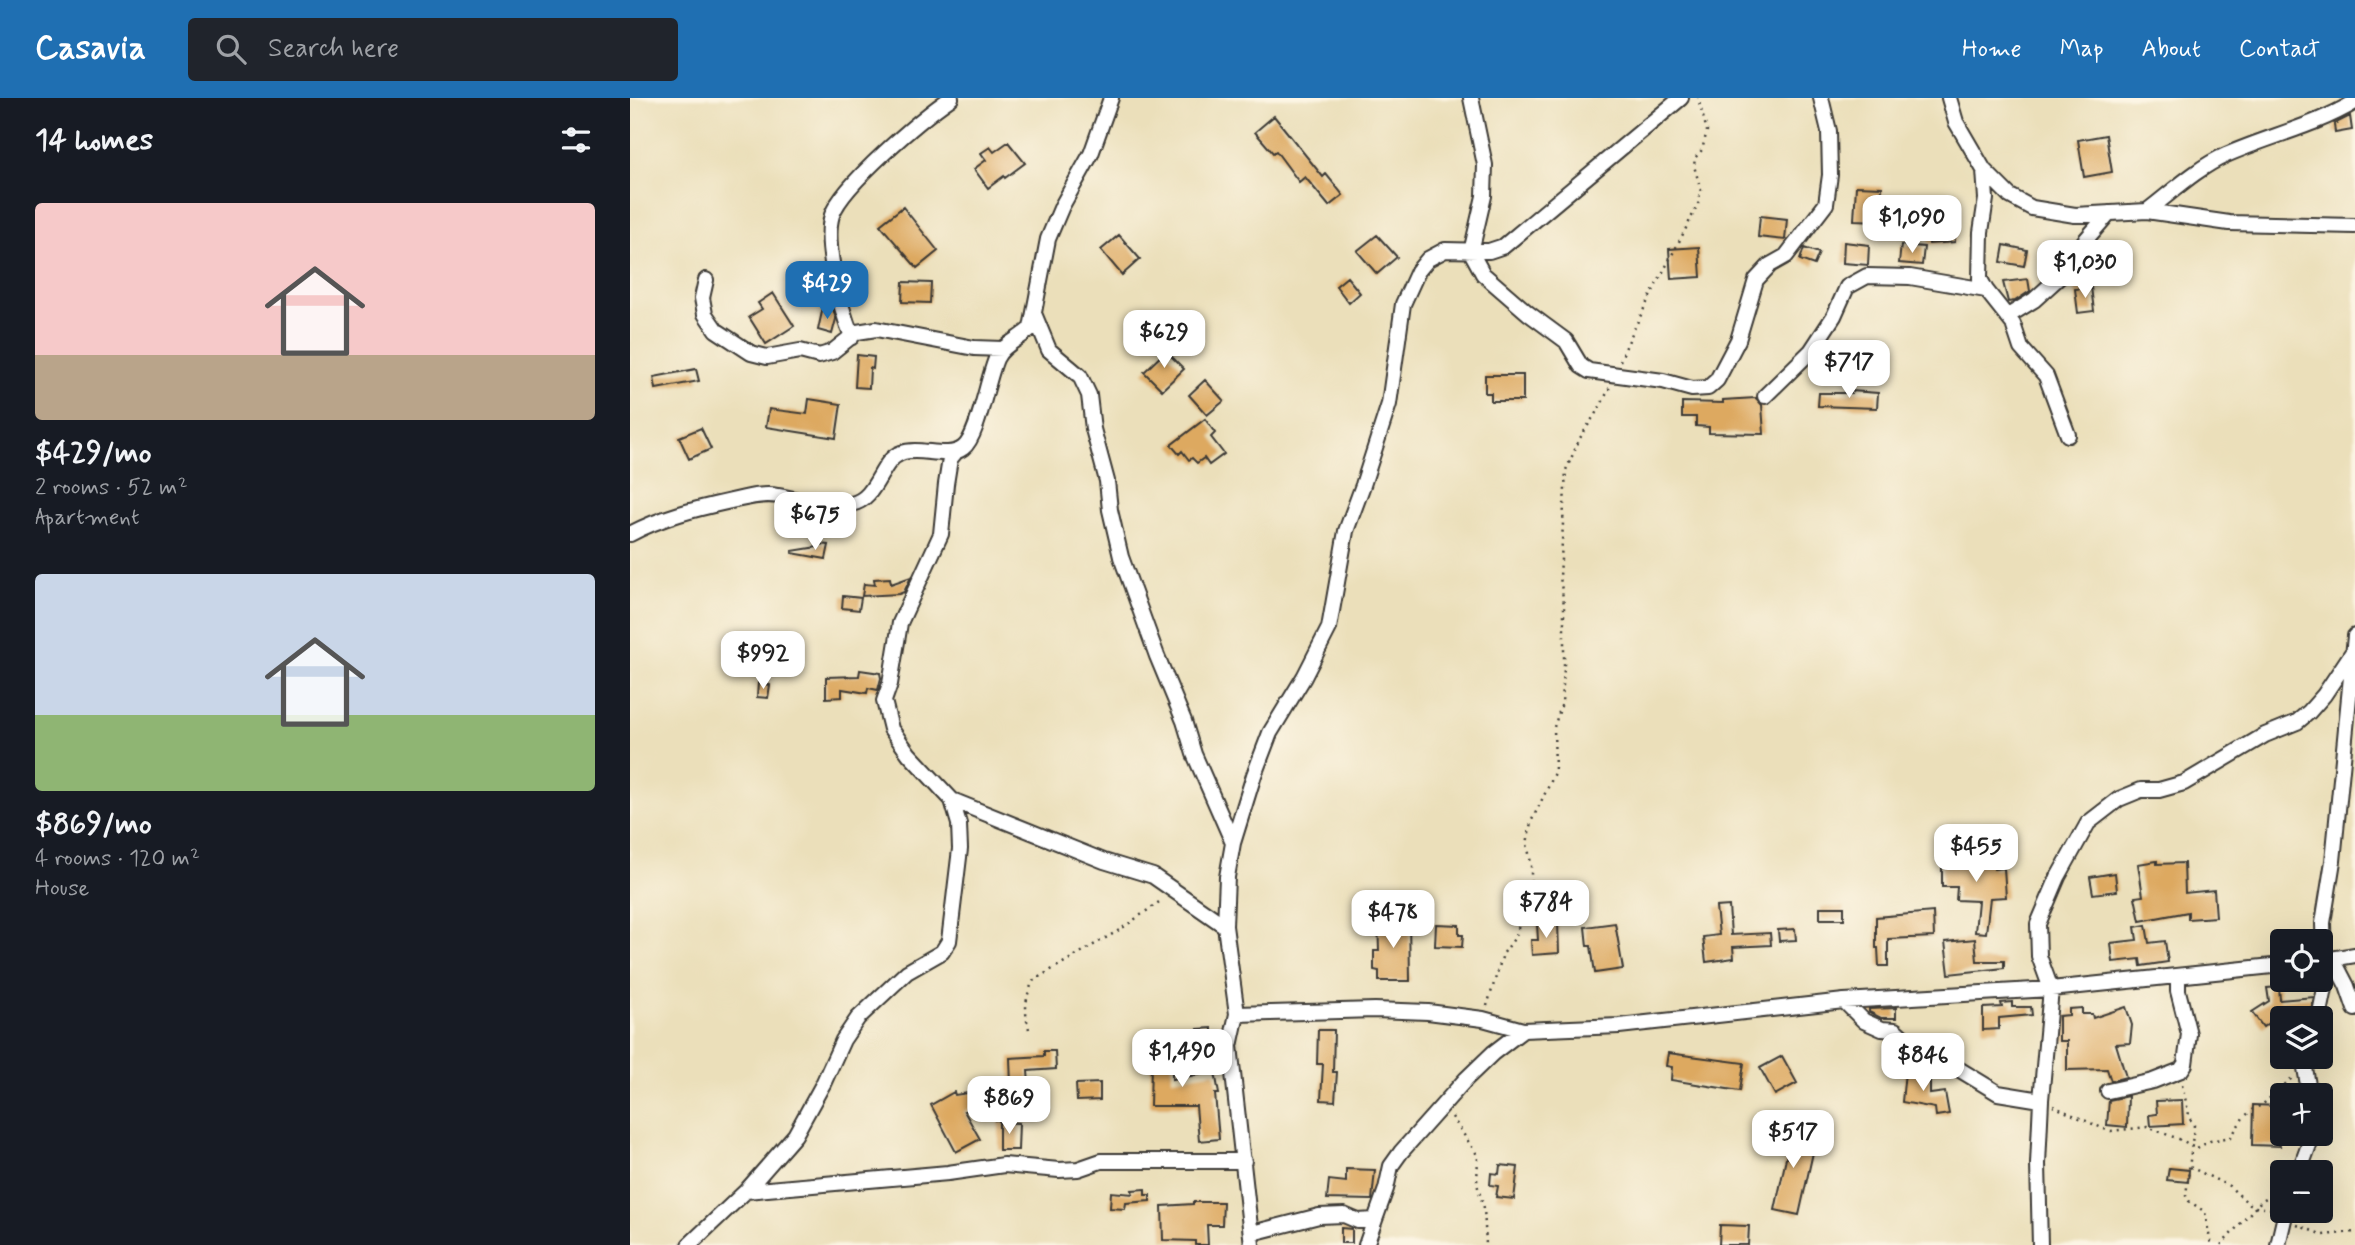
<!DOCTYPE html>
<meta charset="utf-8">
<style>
body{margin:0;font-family:Mynerve,sans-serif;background:#20242c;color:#f1f3f6;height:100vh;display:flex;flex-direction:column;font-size:26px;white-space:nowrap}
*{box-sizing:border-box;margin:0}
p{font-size:23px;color:#9ea1a6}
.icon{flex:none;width:38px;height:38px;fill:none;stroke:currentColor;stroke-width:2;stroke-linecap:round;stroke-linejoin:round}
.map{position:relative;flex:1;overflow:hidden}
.panel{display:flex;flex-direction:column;background:#171b24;width:630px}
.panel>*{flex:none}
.fabs{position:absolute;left:1640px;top:831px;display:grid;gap:14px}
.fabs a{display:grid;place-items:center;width:63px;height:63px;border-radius:7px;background:#171b24;box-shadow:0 7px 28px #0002;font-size:35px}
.price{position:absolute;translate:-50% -60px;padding:0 16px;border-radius:14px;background:#fff;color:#222;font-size:23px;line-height:46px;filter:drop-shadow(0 2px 4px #0008)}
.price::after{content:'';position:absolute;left:50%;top:42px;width:21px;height:16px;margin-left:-10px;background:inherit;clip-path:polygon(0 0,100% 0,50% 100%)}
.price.current{background:#1f6fb2;color:#fff}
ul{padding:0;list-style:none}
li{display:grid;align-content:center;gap:14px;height:371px;padding:0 35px}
li span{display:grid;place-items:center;height:217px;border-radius:7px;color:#555}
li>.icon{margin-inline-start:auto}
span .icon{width:126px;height:126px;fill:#fffc;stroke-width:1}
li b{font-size:30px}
h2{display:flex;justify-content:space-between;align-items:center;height:84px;padding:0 35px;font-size:30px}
header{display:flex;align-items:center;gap:42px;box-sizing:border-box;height:98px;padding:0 35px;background:#1f6fb2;color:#fff}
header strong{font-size:33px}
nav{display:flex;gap:38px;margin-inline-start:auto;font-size:24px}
.search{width:490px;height:63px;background:#20242c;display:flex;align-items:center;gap:18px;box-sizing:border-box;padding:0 24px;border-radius:7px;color:#9ea1a6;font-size:26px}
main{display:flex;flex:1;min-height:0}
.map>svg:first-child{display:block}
.building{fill:#dda960}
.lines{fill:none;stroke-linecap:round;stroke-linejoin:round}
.minor-casing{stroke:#3b3934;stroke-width:18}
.path{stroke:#3b3934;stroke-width:2.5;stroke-dasharray:2 5;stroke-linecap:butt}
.minor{stroke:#fff;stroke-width:14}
</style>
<header>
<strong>Casavia</strong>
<div class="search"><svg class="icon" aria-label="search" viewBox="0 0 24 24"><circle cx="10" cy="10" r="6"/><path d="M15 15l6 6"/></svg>Search here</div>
<nav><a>Home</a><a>Map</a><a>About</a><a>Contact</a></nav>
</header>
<main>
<section class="panel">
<h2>14 homes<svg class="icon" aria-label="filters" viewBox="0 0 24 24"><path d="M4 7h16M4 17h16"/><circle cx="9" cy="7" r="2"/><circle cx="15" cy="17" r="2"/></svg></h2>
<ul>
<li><span style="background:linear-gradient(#f6c9c9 70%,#b9a48a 0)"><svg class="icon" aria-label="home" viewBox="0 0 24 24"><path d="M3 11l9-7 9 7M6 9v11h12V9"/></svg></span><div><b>$429/mo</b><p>2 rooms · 52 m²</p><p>Apartment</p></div></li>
<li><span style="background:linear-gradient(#c9d6e8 65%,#8fb573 0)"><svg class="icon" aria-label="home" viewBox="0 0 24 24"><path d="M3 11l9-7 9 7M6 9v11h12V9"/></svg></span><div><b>$869/mo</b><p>4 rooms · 120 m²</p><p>House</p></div></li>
</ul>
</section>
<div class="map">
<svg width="1725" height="1147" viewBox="0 0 1725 1147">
<rect width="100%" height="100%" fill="#fcf5e5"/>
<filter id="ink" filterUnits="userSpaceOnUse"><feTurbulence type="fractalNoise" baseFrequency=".0143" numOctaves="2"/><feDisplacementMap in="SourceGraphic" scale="14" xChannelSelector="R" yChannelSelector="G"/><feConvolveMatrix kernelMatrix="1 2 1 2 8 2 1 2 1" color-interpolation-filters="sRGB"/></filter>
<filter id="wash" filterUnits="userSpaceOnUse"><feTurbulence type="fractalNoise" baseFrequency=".00686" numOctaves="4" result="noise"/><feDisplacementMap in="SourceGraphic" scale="28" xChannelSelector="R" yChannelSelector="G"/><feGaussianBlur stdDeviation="1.57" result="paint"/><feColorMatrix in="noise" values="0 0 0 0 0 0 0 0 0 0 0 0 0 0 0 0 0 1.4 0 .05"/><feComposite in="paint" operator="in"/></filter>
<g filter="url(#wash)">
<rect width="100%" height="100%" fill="#ebdfba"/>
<g id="blocks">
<path class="building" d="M644 18 693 79 696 76 713 97 699 108 675 79 669 84 646 53 643 55 625 34Z
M1720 18 1722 32 1705 35 1704 26Z
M1476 37 1482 74 1454 79 1448 42Z
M378 44 395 65 375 80 374 78 358 90 344 71 356 62 351 55 360 49 364 54Z
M1226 88 1252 89 1250 123 1224 122Z
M273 109 308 153 287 170 250 127Z
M1130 118 1157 121 1155 142 1128 139Z
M1324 130 1325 144 1299 146 1297 132Z
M489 137 510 161 492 177 471 152Z
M747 137 767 159 747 176 727 153Z
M1214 144 1239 147 1238 167 1213 165Z
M1271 147 1294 149 1292 167 1269 165Z
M1374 147 1397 152 1394 168 1371 164Z
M1069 149 1071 179 1041 181 1039 151Z
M1174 150 1189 155 1184 167 1170 162Z
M717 179 730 195 719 205 706 188Z
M1398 181 1400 193 1385 203 1378 204 1373 184Z
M273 184 301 185 300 205 272 204Z
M1461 189 1464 213 1448 215 1445 191Z
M143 195 164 228 136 246 119 219 132 211 128 205Z
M193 209 203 211 206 221 202 236 188 232Z
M536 253 554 271 532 292 514 274Z
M227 257 244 259 243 271 240 270 239 290 225 289Z
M66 271 69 283 26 291 24 279Z
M855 277H893V303H861V295H855Z
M575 282 594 303 577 317 559 297Z
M1221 293 1248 295 1247 310 1188 308 1189 295H1221Z
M1126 300 1132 307 1134 336 1079 335V329L1066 328V319H1052V304L1093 305V302Z
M179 301 211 306 206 340 136 329 139 311 177 316Z
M575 321 585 335 581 339 594 356 579 367 574 360 567 365 562 360 559 362 552 353 549 356 541 347Z
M71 330 81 351 59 361 49 339Z
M188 446 199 447 196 461 162 455V453L187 449Z
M281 479 274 494 269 496 232 498 234 486 245 487 244 481 260 480 261 486Z
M213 498 231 500 229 512 212 510Z
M230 572 250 575 251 580 248 592 238 590 237 595 212 591V599L196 600V579L229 578Z
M128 585 140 587 138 600 127 599Z
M1361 750 1364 771 1374 770 1376 799 1360 800 1356 835 1345 834 1348 803 1326 802 1327 789H1312V765H1350L1348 752Z
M1527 763V766L1554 765 1555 795 1584 792 1586 819 1558 821V814L1510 823 1505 799 1513 798 1508 766Z
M1485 775 1487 793 1463 796 1460 779Z
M1099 808 1101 837 1140 835 1141 847 1103 849 1104 860 1076 864 1073 839 1089 837 1086 809Z
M1190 809H1214V821H1190Z
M1303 814 1304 839 1258 841V868H1249L1248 850H1246V819Z
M779 819 780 883H749V873L744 872V853H749L748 820Z
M928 825 929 855 902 857 901 842H908L907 826Z
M985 825 993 871 965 875 961 848H957L955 829Z
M806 826 829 827V837H833L832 849 805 848Z
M1516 827 1519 845 1535 843 1538 864 1511 868 1510 861 1483 864 1481 845 1507 842 1505 829Z
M1165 831 1166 842 1149 843 1148 832Z
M1345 841 1347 863H1374V870L1319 876 1315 844Z
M1649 889 1650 902 1684 899 1680 920H1645L1633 929 1622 914 1639 903 1637 890Z
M1382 904V909H1401L1402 917 1369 920V931L1353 932V910L1372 909 1371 905Z
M1496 909 1502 927 1500 945 1486 946 1496 979 1481 983 1477 971 1437 972V943H1429V918L1439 917V911L1452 910V916H1462L1463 920Z
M1266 910V920H1251L1239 914V911Z
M582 930V942L568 943V931Z
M688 932H704L703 974H707L705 1003 691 1002 693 966H687Z
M542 946V981L585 974 589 996H585L589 1041 569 1043 566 1008H520L521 966H508V947Z
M414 953H425L426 971 398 973 399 986 381 987 380 960 414 958Z
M1038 955 1114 965 1110 993 1041 982 1042 969 1036 968Z
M1152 958 1167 985 1145 997 1130 970Z
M1275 974H1300V996L1315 994 1319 1016 1306 1018 1305 1010 1272 1004Z
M470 985V1002L447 1003 446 986Z
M373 990 378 1020 365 1022 363 1008 334 1013 350 1041 326 1054 301 1007 324 994 325 997Z
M1498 998 1497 1029 1477 1027 1479 1002Z
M1552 1002 1553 1026 1520 1028 1519 1017 1527 1016 1526 1003Z
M1623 1007 1649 1008 1647 1036 1650 1048 1622 1047Z
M369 1024 389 1025 388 1052H369Z
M1139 1033 1186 1041 1169 1117 1145 1112 1158 1051 1136 1046Z
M870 1067 888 1069 884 1101 866 1099 868 1088 860 1087 861 1075 869 1076Z
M1539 1070 1559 1072 1558 1084 1537 1082Z
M716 1071 745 1072 742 1102 697 1101 699 1082 716 1084Z
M515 1091V1097H520V1103L496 1105 495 1111 480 1110 481 1094 503 1096 502 1092Z
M563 1104H593L592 1127H577L578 1147H565V1143L533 1142 532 1108 563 1106Z
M1090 1127 1119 1128 1118 1147H1089Z
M711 1130 722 1131V1145H711Z"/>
</g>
</g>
<g filter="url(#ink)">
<use href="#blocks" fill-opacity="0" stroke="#3b3934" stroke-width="2"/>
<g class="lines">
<g class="minor-casing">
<path id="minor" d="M841 0 855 67 854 98 841 154 853 176 898 215 936 243 951 268 959 273 1033 283 1062 291 1078 290 1087 282 1108 242 1126 182 1140 167 1156 158 1196 106 1200 77 1199 33 1191 0
M1319 0 1326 24 1354 72 1380 98 1402 110 1445 117 1517 113 1599 125 1725 128
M1354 72 1356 101 1351 134 1350 181 1356 192 1383 226 1391 250 1416 278 1438 337
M1517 113C1542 94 1567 70 1596 57 1639 38 1685 28 1725 4
M76 182 72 200 75 216 86 232 121 255 137 259 170 253 189 258 202 254 227 234 246 231 344 250 373 251
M405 218 419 252 450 278 459 297 463 331 477 383 480 412 491 459 527 558 554 623 564 656 603 745
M1378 218 1404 202 1437 172 1453 145 1479 115
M222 239C211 211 193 146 202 117 212 87 293 19 321 0
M1135 298 1181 253 1204 218 1217 189 1237 178 1280 179 1356 192
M325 355 320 361 316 386 311 436 270 525 260 586 254 603 261 631 279 656 322 702 474 763 523 778 595 828
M0 436C32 419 65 411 101 403 115 400 133 395 148 398 173 402 195 412 221 406 248 401 250 362 271 355 290 348 317 362 333 350 348 339 357 282 366 261 372 247 390 241 401 230L418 141 432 108 461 56 481 0
M1703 861 1717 888 1725 911
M1695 862 1725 857
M1694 863 1693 825 1703 763 1725 538
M1214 903 1234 923 1252 931 1265 932 1285 950 1322 967 1368 995 1411 1002
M607 916 745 912 798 914 853 921 893 932 989 928 1214 903 1421 891 1652 867
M1689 920 1701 861
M1673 959 1680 998
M1478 993 1523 983 1551 972 1555 966 1559 936 1548 893V879
M1669 1074 1683 1036
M116 1093 318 1075 374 1067 429 1072 448 1071 471 1063H614
M622 1135 689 1118 714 1117 728 1123 744 1122
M59 1147 116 1093 165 1037 193 986 213 942 228 920 277 874 312 854 319 843 330 751 329 726 322 702
M622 1147 600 948 607 916 595 828 597 779 603 745 624 677 640 635 674 579 699 530 716 433 733 387 759 306 773 206 788 173 798 161 815 152 859 153 874 148 1051 0
M736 1147 756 1091 761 1068 771 1054 836 981 863 955 893 932
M1410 1147 1408 1066 1411 1002 1421 891 1409 858 1408 826 1428 779 1458 725 1489 701 1511 692H1529L1554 685 1635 637 1667 624 1679 614 1694 597 1722 555
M1648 1147 1656 1113"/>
</g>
<path class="path" d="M990 263C1012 209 1043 158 1068 106L1071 92 1064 68 1065 60 1072 52 1077 33 1068 0
M857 908 873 856 886 838 901 783V765L897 746 901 724 925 675 924 629 932 605 934 569V507L930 479 936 372 950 340 971 307 980 289
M399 931C394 915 395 897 404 882L491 831 532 802
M1552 987 1560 1021 1564 1027 1556 1098 1559 1103 1575 1114 1581 1147
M1423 1008 1474 1031 1481 1033 1517 1029 1549 1041 1567 1050 1580 1043 1601 1039 1613 1020 1623 1011 1632 1007 1662 980
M822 1019 848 1058 847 1086 854 1110 856 1147
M1560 1069 1599 1088 1618 1105 1626 1109 1642 1111
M1667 1127 1693 1137 1725 1134
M1591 1147 1631 1103 1652 1090"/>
<use href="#minor" class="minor"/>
</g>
</g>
</svg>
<div class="fabs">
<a><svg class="icon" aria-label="locate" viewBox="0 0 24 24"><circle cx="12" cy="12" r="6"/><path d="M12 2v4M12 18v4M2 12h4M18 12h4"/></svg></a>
<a><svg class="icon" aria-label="layers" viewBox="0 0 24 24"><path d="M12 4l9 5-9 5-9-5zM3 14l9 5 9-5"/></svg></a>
<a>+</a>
<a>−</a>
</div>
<b class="price" style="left:1282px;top:157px">$1,090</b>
<b class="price" style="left:1455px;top:202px">$1,030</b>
<b class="price current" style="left:197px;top:223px">$429</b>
<b class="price" style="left:534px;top:272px">$629</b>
<b class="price" style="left:1219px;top:302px">$717</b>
<b class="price" style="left:185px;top:454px">$675</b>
<b class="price" style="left:133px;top:593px">$992</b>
<b class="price" style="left:1346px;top:786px">$455</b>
<b class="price" style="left:916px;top:842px">$784</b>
<b class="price" style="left:763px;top:852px">$478</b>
<b class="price" style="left:552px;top:991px">$1,490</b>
<b class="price" style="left:1293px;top:995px">$846</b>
<b class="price" style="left:379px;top:1038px">$869</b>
<b class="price" style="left:1163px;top:1072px">$517</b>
</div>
</main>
